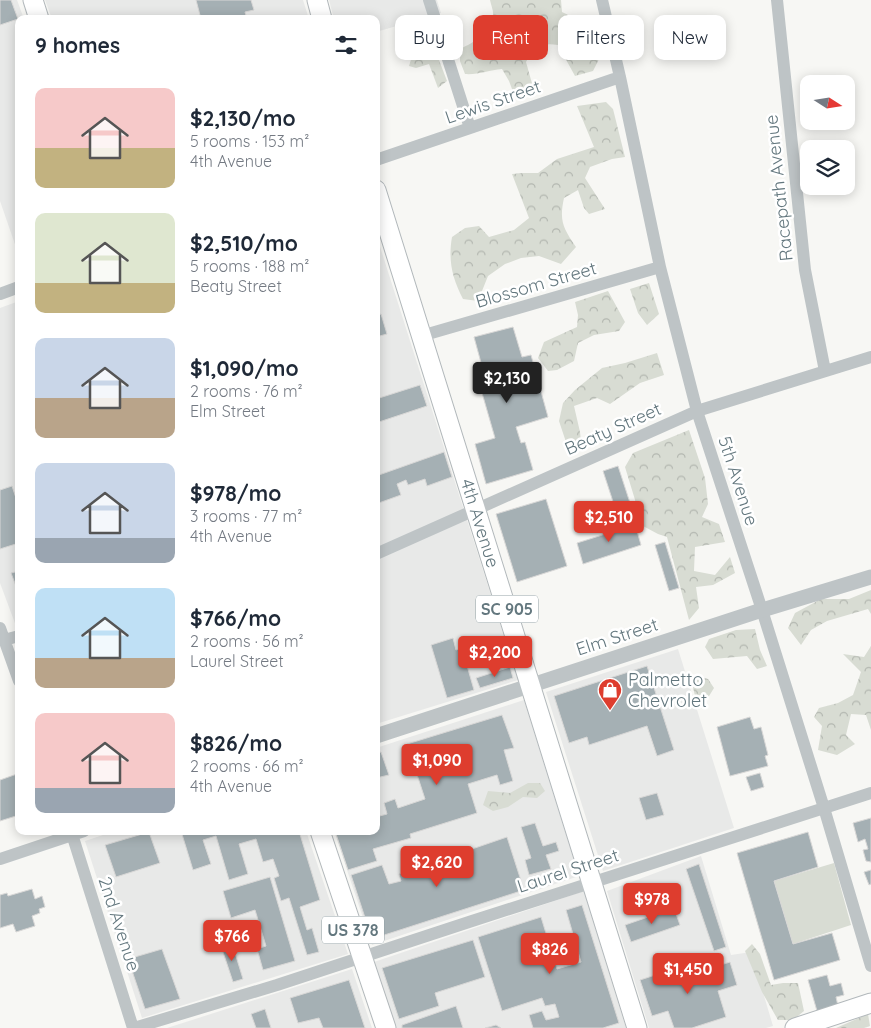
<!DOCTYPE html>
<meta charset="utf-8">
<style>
body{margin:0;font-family:Quicksand,sans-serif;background:#f6f6f7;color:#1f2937;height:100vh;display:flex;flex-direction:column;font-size:19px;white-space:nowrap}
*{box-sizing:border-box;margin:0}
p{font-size:16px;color:#747a83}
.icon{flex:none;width:28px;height:28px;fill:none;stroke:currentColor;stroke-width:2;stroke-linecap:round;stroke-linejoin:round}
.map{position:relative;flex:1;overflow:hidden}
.sheet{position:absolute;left:15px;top:15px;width:365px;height:820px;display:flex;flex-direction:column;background:#fff;border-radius:10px;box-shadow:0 2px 12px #0003}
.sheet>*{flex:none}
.guide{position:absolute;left:395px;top:15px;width:400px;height:45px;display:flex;gap:10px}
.needle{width:32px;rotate:102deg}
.buttons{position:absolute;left:800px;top:75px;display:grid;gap:10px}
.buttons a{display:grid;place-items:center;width:55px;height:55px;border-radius:10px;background:#fff;box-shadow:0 2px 12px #0003;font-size:25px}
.price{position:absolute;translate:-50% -42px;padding:0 11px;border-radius:5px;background:#de3d2e;color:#fff;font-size:16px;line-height:32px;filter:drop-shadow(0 1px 2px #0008)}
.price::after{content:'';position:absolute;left:50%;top:30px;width:15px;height:11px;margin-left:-8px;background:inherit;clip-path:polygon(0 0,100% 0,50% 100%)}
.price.on{background:#222;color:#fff}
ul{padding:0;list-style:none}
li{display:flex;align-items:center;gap:15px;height:125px;padding:0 20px}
li span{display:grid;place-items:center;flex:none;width:140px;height:100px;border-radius:10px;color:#555}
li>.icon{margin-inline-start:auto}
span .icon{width:60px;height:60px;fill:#fffc;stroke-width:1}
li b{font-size:21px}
h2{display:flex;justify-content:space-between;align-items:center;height:60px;padding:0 20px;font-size:21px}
.pill{padding:0 18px;border-radius:10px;background:#fff;box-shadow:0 2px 12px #0003;font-size:18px;line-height:45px}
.pill.on{background:#de3d2e;color:#fff}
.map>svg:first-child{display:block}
.built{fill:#e8e9e8}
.forest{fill:url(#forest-crowns)}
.park{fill:#d8dcd3}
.building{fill:#a5b0b4;stroke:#d9d8d7}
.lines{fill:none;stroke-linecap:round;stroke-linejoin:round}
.primary-casing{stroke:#b2b8bb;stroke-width:21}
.minor{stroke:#bec4c6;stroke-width:12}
.tertiary{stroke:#bec4c6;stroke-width:15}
.primary{stroke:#fff;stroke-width:19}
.labels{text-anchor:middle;stroke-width:5;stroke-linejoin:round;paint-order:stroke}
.shield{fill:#fff;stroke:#92a0a5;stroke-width:1}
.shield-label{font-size:16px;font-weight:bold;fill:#63777e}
.street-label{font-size:18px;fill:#63777e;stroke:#fff}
.poi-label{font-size:18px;fill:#63777e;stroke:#fff;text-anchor:start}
</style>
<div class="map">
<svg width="871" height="1028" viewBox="0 0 871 1028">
<defs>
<pattern id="forest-crowns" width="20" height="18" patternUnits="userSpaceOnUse" patternTransform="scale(1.25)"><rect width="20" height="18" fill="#d8dcd3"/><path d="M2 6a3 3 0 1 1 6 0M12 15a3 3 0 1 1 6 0" fill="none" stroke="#b3b7b0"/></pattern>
</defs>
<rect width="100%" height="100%" fill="#f7f7f4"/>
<path class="built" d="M0 0H17L24 19H19V256L0 201Z
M45 0H303L309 19H52Z
M329 0H437L441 13 376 32V19H334Z
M376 234 518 680 376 724Z
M19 301V625L16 626 0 583V308Z
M678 649 734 828 603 871 546 692Z
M524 700 579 876 372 945 334 831H376V748Z
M115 831H306L348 954 142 1018 85 841Z
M701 856 731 955 751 952 773 1026 766 1028H649L607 891Z
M584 891 626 1028H396L374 962Z
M352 969 372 1028H167Z"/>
<path class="forest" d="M490 0H561L562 12C588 25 592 32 599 59L593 71 575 76 558 45C541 42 534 47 526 62L533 87 529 97H515L509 81 502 69C489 70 478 75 465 74L460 61V49C474 42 491 34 493 16 494 12 491 5 490 0Z
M434 47 447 81 438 88 429 64 416 68 409 66 413 53Z
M606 102 613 109 625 157 612 159 590 167 585 178 605 209 589 214 584 208 578 190 564 198C559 221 563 228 576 247L561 264 539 256 521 258 505 264 488 276 478 301 463 299C452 278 448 260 452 237L465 228 479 226 489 237 514 230 529 218 512 174 523 173H538L557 159 594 147 577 106Z
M649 283 659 314 647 325 638 313 630 289Z
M608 291 625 322 619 331 594 335 578 343 574 361 557 370 548 371 538 358 544 342 577 327 578 315 575 302Z
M657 353 664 375 640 383 610 404 597 398 574 406 580 432 582 450 566 442 559 421 563 403 575 390 602 368 625 363Z
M689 430 705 478 708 504 702 517 719 524 725 542 695 547 694 571 715 575 730 557 735 573 713 585 696 587 699 608 689 620 667 537 658 534 643 526 625 467 633 453Z
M871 590V614L868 609 827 621 811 630 801 645 788 628 795 613 821 599H849Z
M755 629 760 650 767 666 757 669 747 656 713 659 705 647 709 639 736 630Z
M871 646V730L866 715 851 714 846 735 855 744 837 755 818 750 822 726 814 717 819 708 838 703 853 695 861 672 843 654 864 657Z
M698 676 708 679 714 688 706 701 695 696 692 683Z
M528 783H540L545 791 537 798 523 797 508 807 493 811 483 805 488 791 510 793Z
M752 944 760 954 771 985 783 983H798L804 1011 793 1020H778L762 992 745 951Z
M868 1014 870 1026 864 1028H836Z"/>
<path class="park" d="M834 863 851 925 793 944 774 881Z"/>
<path class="building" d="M0 0H11L18 19 0 25Z
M196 0H251L254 10 245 12 247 19H201Z
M381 314 387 334 376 337V316Z
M513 327 522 357 531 355 548 417 516 427 521 443 525 442 533 470 486 484 475 444 495 438 476 372 483 370 474 337Z
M420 385 427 406 376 423V399Z
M444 452 452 477 427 486 425 479 408 485 406 480 397 484 401 495 376 504V476Z
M618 466 634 515 619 520 603 471Z
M12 486 19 507V543L0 549V490Z
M546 499 567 566 517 582 496 514Z
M620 523 622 528 635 524 641 545 583 564 577 543 612 532 610 526Z
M665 542 679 588 669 591 655 545Z
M19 571V594L11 573Z
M453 638 456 650 462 648 474 690 447 698 431 645Z
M647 666 674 750 657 756 647 726 589 745 587 737 569 743 554 696Z
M510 667 513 678 480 688 476 678Z
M502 715 514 748 504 750 513 781 500 785 497 775 468 784 477 813 410 834 411 838 373 849 377 861 348 870 335 831H376V817L387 814 384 803 395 799 398 808 425 799 407 744Z
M750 717 754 729 761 727 768 755 765 756 768 766 730 776 717 727Z
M381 752 389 775 376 778V753Z
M760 773 764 787 751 791 746 777Z
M17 774 19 815 0 821V780Z
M657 793 664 815 646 820 639 798Z
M871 818V862L866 861 863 850 868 849 865 839 858 842 853 823Z
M535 823 543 846 556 842 559 851 546 855 551 869 529 875 525 860 531 858 521 827Z
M181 831H299L320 900 300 907 307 930 312 928 319 952 307 955 289 898 281 901 274 878 279 876 273 859 263 862 256 839 239 844 248 874 229 880 216 836 203 840 211 864 193 870Z
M149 832 160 863 116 877 105 845Z
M808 832 818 867 774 881 793 944 832 933 840 960 774 980 737 853Z
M507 837 524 890 372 939 351 875 382 865 389 884 401 881 399 874Z
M699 864 726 947 714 951 686 869Z
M871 870V884L869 885 864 872Z
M270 877 295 961 263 970 257 949 266 946 255 910 231 918 223 891Z
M32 889 35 899 42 896 45 907 39 909 40 913 32 916 35 926 16 932 13 924 0 928V895L7 893 8 896Z
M582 905 619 1023 603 1028H533L529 1015 542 1011 546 1020 559 1017 555 1004 545 1006 542 998 502 1011 478 937 541 917 557 969 581 962 566 910Z
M674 908 680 925 631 942 625 925Z
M473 940 485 977 435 993 439 1006 399 1019 382 968Z
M232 943 243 979 233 982 222 949V946Z
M162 949 180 999 145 1009 128 959Z
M730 962 737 985 718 991 726 1017 692 1028H674L668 1011 652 1016 640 980 689 964 695 983 713 977 711 968Z
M827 975 830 986 841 983 844 995 836 997 838 1006 817 1011 808 980Z
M349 980 365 1028H323L319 1018 298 1023 290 998Z
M456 1006 463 1028H402V1025Z
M265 1009 271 1028H256L251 1014Z
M496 1025 501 1028H485Z"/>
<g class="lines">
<g class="primary-casing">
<g id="primary">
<path d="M33 0 39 19"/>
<path d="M317 0 322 19"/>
<path id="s1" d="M376 190 637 1028"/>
<path d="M320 831 386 1028"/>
<path d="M795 1028 871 1003"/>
</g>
</g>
<path class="minor" d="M429 0 470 128
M602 0 620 77 660 267 697 411 762 610 824 808 871 966
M777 0 805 270 825 371
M376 160 620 77
M0 294 19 287
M421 336 660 267
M376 554 697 411 871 357
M0 628 19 681
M4 640 19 636
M71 831 133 1028
M0 859 84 831
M134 1028 277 985 472 921 871 793"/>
<path class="tertiary" d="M376 736 762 610 871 577"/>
<use href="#primary" class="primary"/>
</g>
<defs>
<g id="shop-pin" transform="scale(1.25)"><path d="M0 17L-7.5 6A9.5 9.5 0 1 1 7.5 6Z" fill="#de3d2e" stroke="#fff"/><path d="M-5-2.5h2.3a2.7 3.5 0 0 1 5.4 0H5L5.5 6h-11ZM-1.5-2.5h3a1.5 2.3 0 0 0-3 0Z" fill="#fff"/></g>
</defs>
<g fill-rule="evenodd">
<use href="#shop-pin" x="610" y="690"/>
</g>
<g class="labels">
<g class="shield">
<rect x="476" y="595.5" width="62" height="27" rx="4"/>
<rect x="322" y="916.5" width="62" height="27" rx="4"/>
</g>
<g class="shield-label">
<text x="507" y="615">SC 905</text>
<text x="353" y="936">US 378</text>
</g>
<g class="street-label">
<text transform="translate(493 102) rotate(-19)" y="6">Lewis Street</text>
<text transform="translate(779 188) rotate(-96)" y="6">Racepath Avenue</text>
<text transform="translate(536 285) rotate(-16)" y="6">Blossom Street</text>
<text transform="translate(613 429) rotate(-24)" y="6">Beaty Street</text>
<text transform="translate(738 481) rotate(72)" y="6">5th Avenue</text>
<text dy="6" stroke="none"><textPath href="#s1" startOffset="349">4th Avenue</textPath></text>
<text transform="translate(617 637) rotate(-18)" y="6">Elm Street</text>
<text transform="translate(568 871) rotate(-18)" y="6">Laurel Street</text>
<text transform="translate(119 924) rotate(72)" y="6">2nd Avenue</text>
</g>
<g class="poi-label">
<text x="628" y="686">Palmetto<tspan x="628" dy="21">Chevrolet</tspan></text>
</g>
</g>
</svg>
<div class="buttons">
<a><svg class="needle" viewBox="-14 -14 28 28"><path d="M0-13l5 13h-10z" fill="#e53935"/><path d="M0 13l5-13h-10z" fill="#747a83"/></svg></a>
<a><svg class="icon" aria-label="layers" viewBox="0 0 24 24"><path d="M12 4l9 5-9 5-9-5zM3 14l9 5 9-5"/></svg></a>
</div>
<b class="price on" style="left:507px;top:404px">$2,130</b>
<b class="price" style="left:609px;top:543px">$2,510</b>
<b class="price" style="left:495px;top:678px">$2,200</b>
<b class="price" style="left:437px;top:786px">$1,090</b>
<b class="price" style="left:437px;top:888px">$2,620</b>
<b class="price" style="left:652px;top:925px">$978</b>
<b class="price" style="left:232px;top:962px">$766</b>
<b class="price" style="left:550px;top:975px">$826</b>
<b class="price" style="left:688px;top:995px">$1,450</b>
<div class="guide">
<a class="pill">Buy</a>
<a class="pill on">Rent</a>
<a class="pill">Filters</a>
<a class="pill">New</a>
</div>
<section class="sheet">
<h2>9 homes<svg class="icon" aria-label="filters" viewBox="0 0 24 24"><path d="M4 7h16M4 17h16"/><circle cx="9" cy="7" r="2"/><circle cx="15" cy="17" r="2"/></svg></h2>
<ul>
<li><span style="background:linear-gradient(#f6c9c9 60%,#c2b280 0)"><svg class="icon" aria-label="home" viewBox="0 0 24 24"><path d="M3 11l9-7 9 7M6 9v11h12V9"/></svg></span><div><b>$2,130/mo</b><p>5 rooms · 153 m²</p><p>4th Avenue</p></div></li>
<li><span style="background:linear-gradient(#dfe7d0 70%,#c2b280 0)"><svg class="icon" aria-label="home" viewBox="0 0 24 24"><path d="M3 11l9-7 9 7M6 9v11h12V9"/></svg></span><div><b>$2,510/mo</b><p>5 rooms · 188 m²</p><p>Beaty Street</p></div></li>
<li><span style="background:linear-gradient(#c9d6e8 60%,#b9a48a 0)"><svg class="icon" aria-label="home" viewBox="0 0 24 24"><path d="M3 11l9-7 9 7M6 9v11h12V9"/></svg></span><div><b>$1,090/mo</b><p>2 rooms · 76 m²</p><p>Elm Street</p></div></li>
<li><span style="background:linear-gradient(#c9d6e8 75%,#9aa5b1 0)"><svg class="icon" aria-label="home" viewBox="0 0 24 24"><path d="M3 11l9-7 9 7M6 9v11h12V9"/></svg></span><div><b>$978/mo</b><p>3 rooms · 77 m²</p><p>4th Avenue</p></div></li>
<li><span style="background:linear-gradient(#bfe0f5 70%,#b9a48a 0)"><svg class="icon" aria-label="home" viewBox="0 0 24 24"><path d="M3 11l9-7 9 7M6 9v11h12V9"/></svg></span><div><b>$766/mo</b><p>2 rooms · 56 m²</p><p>Laurel Street</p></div></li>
<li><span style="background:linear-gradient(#f6c9c9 75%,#9aa5b1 0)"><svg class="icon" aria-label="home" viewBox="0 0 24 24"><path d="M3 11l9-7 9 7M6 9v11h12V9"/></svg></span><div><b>$826/mo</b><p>2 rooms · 66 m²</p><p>4th Avenue</p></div></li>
</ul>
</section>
</div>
